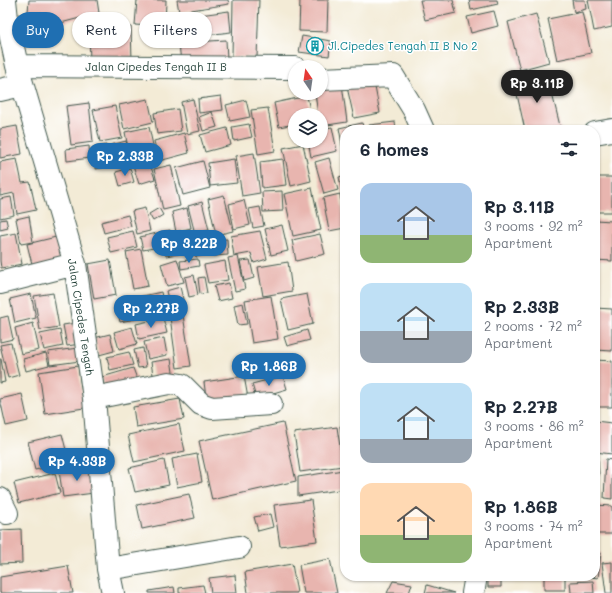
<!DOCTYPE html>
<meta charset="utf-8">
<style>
body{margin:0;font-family:Mali,sans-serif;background:#f2f2f3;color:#1f2937;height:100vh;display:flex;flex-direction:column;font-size:15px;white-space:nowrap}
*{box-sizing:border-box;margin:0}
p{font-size:13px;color:#747a83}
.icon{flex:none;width:22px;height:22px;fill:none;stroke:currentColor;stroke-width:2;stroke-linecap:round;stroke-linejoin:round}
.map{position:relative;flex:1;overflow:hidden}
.details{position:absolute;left:340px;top:125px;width:260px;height:456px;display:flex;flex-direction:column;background:#fff;border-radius:16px;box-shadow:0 1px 3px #0004}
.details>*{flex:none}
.guide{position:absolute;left:12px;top:12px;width:268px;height:36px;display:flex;gap:8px}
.needle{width:26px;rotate:347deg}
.fabs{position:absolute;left:288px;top:60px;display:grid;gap:8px}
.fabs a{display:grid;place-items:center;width:40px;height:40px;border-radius:50%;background:#fff;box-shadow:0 1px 3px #0004;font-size:20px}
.price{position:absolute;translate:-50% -34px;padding:0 9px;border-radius:14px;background:#1f6fb2;color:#fff;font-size:13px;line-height:26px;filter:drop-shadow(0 1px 2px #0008)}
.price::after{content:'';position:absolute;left:50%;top:24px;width:12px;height:9px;margin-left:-6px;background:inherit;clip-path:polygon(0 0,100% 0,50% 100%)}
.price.selected{background:#222;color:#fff}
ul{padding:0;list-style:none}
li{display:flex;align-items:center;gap:12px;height:100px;padding:0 20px}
li span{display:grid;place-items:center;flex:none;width:112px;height:80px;border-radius:12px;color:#555}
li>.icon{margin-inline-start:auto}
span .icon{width:48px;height:48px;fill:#fffc;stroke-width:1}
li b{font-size:17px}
h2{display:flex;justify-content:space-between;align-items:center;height:48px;padding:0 20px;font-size:17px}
.tag{padding:0 14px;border-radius:18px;background:#fff;box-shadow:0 1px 3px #0004;font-size:14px;line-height:36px}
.tag.selected{background:#1f6fb2;color:#fff}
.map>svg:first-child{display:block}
.building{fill:#e8b5af}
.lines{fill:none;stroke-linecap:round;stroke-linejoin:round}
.minor-casing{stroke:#3f574c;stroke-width:24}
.minor{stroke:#fff;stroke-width:22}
.labels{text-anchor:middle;stroke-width:3;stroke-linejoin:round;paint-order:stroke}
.culture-label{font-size:11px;fill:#0d838f;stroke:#fff;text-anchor:start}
.street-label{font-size:11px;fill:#1f3d34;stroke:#fff}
</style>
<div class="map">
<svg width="612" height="593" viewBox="0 0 612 593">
<rect width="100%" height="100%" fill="#fff"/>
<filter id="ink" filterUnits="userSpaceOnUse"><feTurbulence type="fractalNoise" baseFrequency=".025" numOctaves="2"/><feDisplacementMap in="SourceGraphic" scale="8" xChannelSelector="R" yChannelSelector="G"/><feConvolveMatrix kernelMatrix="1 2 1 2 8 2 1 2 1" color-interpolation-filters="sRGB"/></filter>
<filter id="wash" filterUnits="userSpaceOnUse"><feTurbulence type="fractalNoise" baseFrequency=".012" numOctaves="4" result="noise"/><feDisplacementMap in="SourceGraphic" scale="16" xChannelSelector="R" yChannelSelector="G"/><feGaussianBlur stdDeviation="0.9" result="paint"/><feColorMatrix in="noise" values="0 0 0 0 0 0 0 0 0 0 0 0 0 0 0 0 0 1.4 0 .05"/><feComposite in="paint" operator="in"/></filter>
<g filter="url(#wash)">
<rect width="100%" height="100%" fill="#f3ebd6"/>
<g id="blocks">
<path class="building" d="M29 0H97L99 13 34 30 28 12Z
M137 0H166L165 27 135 25Z
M177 0H228L229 4 179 12Z
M233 0H259L257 57H232Z
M300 0H328L327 32 299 31Z
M420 0H453L456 13 425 20Z
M469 0H497L498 4 471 10Z
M572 0H585L586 9 574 12Z
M588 0H612V27L594 31Z
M229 11 231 32 181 38 178 18Z
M494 11 498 26 471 33 467 17Z
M582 12 591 53 557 60 548 19Z
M536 14 549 62 520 70 508 22Z
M131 27 132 60 90 62 89 28Z
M302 36 331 41 329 56 299 52Z
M226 40 227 59 181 63 179 43Z
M547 73 561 130H525L514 81Z
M374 82 380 113 354 118 347 87Z
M342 84 347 122 321 126V115H318L315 93H321V87Z
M221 96 223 110 199 113 198 99Z
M307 96 311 115H295V124L279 127 274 103Z
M148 99 153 122 124 129 119 105Z
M193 99 200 131 187 134 181 102Z
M246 100 250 117 230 121 226 105Z
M89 103 93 142 71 145 66 106Z
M115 106 122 138 100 142 93 110Z
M268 108 275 151 258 154 251 110Z
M178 109 181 131 157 134 154 113Z
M212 112 217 127 203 131 199 117Z
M395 122 396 130H370L369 125Z
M362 123 364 130H345L344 155 339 128Z
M249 124 252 137 234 141 232 127Z
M17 126 22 154 0 158V129Z
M149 127 154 150 129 155 131 163 117 167 111 145 126 141 129 153 125 132Z
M332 127 337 151 311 157 308 141H321V129Z
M227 128 231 145 205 152 200 135Z
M184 133 189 153 159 161 154 141Z
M303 144 311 181 291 186 283 148Z
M106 145 111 166 96 169 92 148Z
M89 146 90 158 67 161 66 149Z
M254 153 260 193 242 196 236 156Z
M147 155 155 179 139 184 131 159Z
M329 158 338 190 324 194 315 162Z
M17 159 22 183 30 182 36 210 17 214 14 193 0 196V162Z
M234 159 237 183 210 186 208 163Z
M283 159 286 185 262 188 260 162Z
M203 161 210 188 183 195 176 168Z
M171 165 180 206 163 210 154 169Z
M130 168 134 182 120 186 116 172Z
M345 175V201H344L339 177Z
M595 177H612V212H595Z
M312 188 321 230 293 236 284 194Z
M282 191 283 211 263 212 262 192Z
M340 194 345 228 329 231 323 198Z
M224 195 233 231 216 235 208 199Z
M11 197 14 215 0 218V199Z
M244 200 250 225 234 229 229 204Z
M202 202 209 230 195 234 188 206Z
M260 207 264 226 253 228 249 209Z
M145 208 150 231 137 234 132 211Z
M159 208 163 215 153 221 149 214Z
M187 208 191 228 176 232 172 212Z
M128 215 131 226 104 233 101 222Z
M29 216 33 242 21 244 16 219Z
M6 219 8 228 0 230V220Z
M595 220 612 221V261L595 260Z
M282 225 288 251 271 255 265 229Z
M170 230 172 237 190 234 193 251 166 256 164 246 143 250 140 237Z
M133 231 137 247 111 253 107 237Z
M260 231 267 259 254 263 251 253 234 256 231 236Z
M16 233 22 264 1 268 0 261V236Z
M320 234 325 254 296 261 292 240Z
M56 237 63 265 34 272 27 244Z
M208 238 212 253 196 257 192 243Z
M227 239 228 255 213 256 212 240Z
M141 249 148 286 133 289 126 252Z
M238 256 245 289 235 291 228 258Z
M177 259 184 282 167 286 161 264Z
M198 259 199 266 181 269 180 261Z
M110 260 116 295 94 299 88 264Z
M250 260 254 278 244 281 240 261Z
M225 261 228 280 208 283 204 265Z
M288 262 292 291 263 296 258 267Z
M194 275 198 295 189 297 185 277Z
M204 277 207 293 200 294 198 278Z
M229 283 232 298 218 301 214 286Z
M180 287 185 307 171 311 166 291Z
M161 292 165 313 120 322 116 302Z
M53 293 59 327 40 330 34 296Z
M31 294 36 318 15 323 10 299Z
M307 294 313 324 288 330 281 299Z
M271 296 278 339 252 343 245 300Z
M243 303 247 324 238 325 234 305Z
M595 308 612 309V351L595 350Z
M183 315 191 366 177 368 170 317Z
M8 316 13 339 0 342V318Z
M163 318 167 333 139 339 136 324Z
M33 323 39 350 21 354 15 328Z
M76 323 80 344 67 346 63 325Z
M132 327 137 344 119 349 114 332Z
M60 330 63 346 44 350 40 334Z
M307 330 310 340 287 346 284 337Z
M110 334 114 351 99 355 94 338Z
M164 338 167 355 148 359 144 342Z
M11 343 19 375 8 378 0 345Z
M78 348 80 361 50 365 48 352Z
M143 348 146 367 138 368 134 350Z
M129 352 133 365 110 370 107 357Z
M46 353 49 365 26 371 23 359Z
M0 359H1L5 382 0 383Z
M171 359 174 378 154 381 151 362Z
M595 360 612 361V407H595Z
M78 366 84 408 45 414 39 372Z
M133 368 137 379 105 389 102 377Z
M244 376 248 398 207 405 204 382Z
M283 376 287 389 256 398 252 384Z
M22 394 28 421 6 426 0 399Z
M180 399 184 419 136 427 133 407Z
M595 421 612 423V454L595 452Z
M283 423 296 481 212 500 199 441Z
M179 424 185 451 134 462 128 435Z
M345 425V449H344L340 426Z
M337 427 343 466 300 472 294 433Z
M62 434 69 462 35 470 28 442Z
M197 454 202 482 177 487 172 459Z
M606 459 612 460V499L604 498Z
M164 460 169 485 135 492 129 468Z
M595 460H598L599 476H595Z
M90 466 94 493 63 497 59 471Z
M343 470 345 489 298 496V477Z
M55 473 60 493 19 503 14 483Z
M189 494 195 518 142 529 137 505Z
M311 500 317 541 280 546 274 505Z
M595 505 612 506V534H596Z
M270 514 273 527 258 531 254 517Z
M21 529 22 563 0 564V530Z
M595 552 601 553 598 578 591 577 595 576Z
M330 559 337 593H304L299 565Z
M612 562V593H606L602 563Z
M292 564 297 593H248L245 572Z
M68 566 73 593H0V577Z
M235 575 237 593H211L209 578Z
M544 576H565V590H544Z
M488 577H501V587H488Z
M393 581 412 584 409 593H387Z
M593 581 594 593H571L570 582Z
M203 585 205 593H179V588Z
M427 585 454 593H425Z
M174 587 175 593H149V591Z"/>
</g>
</g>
<g filter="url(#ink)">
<use href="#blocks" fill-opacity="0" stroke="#3f574c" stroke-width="1"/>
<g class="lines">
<g class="minor-casing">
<path id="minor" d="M5 0 7 19 17 66 75 264 94 398 108 569 113 593
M17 66 295 68
M321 79 393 76 414 110 423 130
M0 90 22 85
M595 133 612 130
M0 283 75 264
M94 398 169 383 182 385 201 404 212 408 271 404
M0 499 7 513
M108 569 239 547
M473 593 476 576"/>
</g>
<use href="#minor" class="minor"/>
</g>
</g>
<defs>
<g id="building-ring" transform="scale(0.9)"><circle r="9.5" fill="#fff" stroke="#0f9aa8" stroke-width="1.5"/><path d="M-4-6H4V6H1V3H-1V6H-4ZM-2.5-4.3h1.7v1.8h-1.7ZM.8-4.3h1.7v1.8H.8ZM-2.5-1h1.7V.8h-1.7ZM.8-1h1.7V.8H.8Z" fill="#0f9aa8"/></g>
</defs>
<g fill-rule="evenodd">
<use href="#building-ring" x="315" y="46"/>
</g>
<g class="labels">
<g class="culture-label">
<text x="328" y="50">Jl.Cipedes Tengah II B No 2</text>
</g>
<g class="street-label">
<text x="156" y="71">Jalan Cipedes Tengah II B</text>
<text transform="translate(81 317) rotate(81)" y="4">Jalan Cipedes Tengah</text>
</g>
</g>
</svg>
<div class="fabs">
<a><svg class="needle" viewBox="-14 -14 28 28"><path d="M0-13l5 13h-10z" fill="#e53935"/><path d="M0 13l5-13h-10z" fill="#747a83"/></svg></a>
<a><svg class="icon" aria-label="layers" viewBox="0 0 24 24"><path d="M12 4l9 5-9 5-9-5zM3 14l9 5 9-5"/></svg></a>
</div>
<b class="price selected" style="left:537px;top:104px">Rp 3.11B</b>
<b class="price" style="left:125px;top:177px">Rp 2.33B</b>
<b class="price" style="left:189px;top:264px">Rp 3.22B</b>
<b class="price" style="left:151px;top:329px">Rp 2.27B</b>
<b class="price" style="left:269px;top:387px">Rp 1.86B</b>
<b class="price" style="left:77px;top:482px">Rp 4.33B</b>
<div class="guide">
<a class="tag selected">Buy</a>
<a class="tag">Rent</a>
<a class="tag">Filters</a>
</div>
<section class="details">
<h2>6 homes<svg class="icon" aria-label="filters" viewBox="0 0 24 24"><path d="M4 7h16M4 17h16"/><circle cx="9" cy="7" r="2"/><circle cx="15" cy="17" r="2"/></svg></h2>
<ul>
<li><span style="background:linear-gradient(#a9c7e8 65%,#8fb573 0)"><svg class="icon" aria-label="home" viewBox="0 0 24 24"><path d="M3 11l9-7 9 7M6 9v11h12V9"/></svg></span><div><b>Rp 3.11B</b><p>3 rooms · 92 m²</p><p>Apartment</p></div></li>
<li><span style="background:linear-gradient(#bfe0f5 60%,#9aa5b1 0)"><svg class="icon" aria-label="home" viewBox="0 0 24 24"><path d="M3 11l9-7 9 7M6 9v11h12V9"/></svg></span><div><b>Rp 2.33B</b><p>2 rooms · 72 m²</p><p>Apartment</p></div></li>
<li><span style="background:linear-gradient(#bfe0f5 70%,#9aa5b1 0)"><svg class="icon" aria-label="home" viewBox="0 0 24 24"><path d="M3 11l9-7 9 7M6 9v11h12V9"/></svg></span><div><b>Rp 2.27B</b><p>3 rooms · 86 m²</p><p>Apartment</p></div></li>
<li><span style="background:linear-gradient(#ffd9b3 65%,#8fb573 0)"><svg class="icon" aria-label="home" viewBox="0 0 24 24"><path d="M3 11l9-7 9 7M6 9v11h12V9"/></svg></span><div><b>Rp 1.86B</b><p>3 rooms · 74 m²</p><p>Apartment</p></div></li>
</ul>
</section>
</div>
